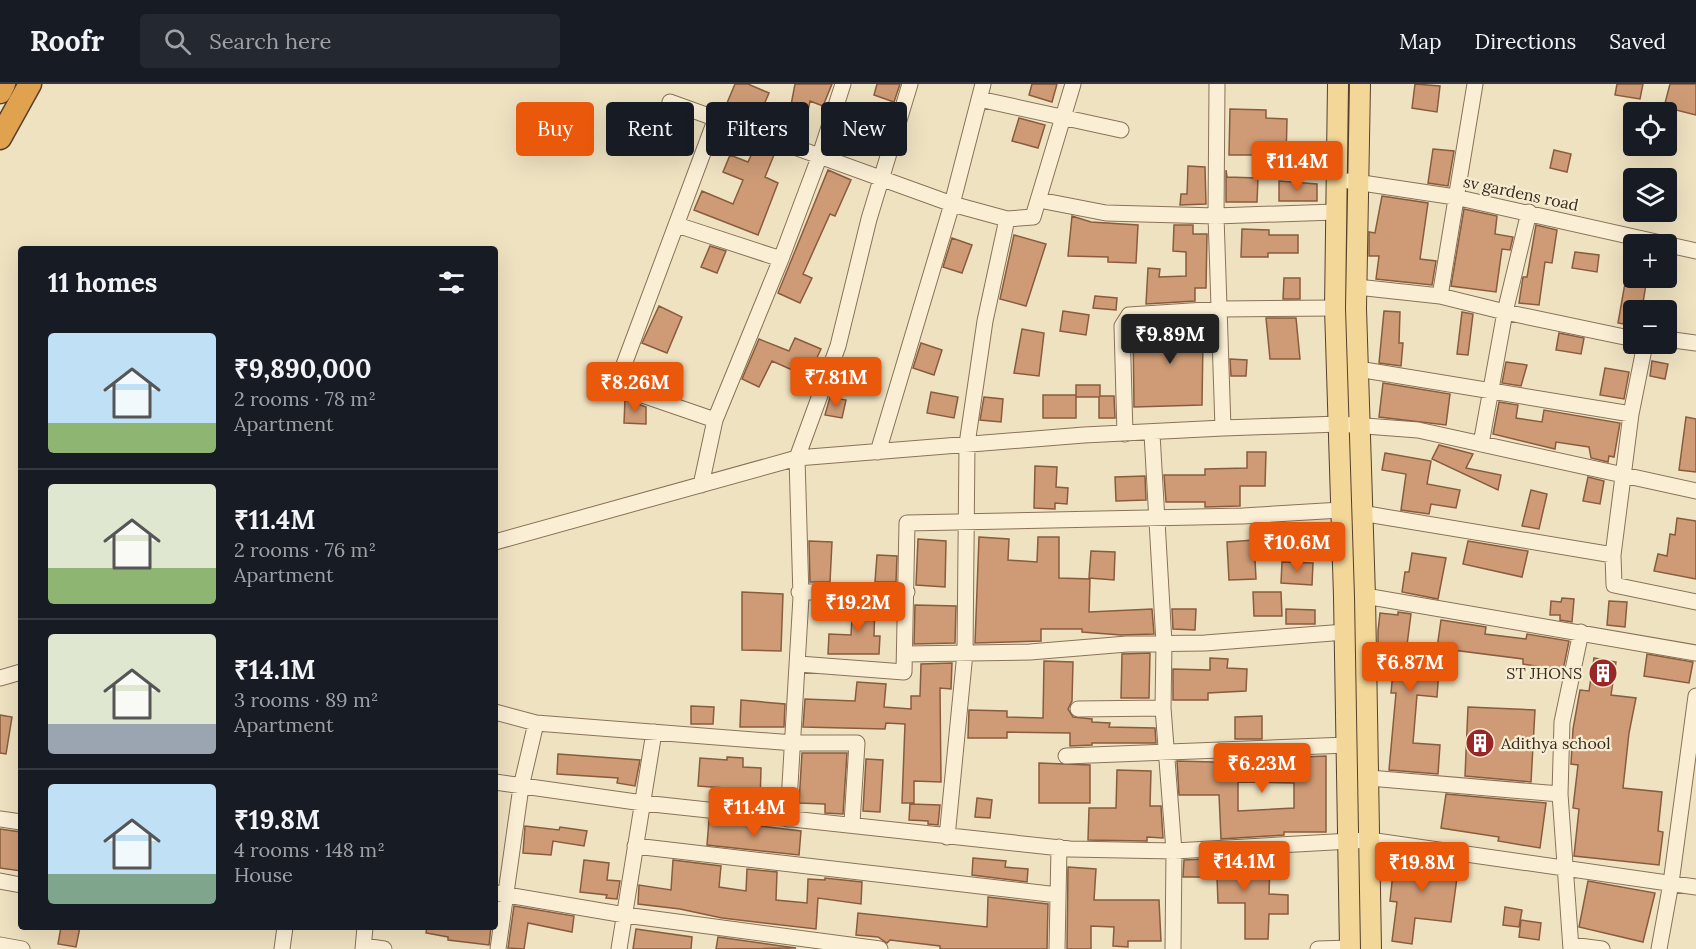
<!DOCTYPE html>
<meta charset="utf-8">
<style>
body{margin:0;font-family:Lora,serif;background:#242831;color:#f1f3f6;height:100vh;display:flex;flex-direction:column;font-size:22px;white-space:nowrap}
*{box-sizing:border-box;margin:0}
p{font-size:20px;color:#9ea1a6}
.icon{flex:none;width:33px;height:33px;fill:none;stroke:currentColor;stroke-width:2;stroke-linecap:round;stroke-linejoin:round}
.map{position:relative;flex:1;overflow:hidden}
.details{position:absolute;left:18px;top:162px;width:480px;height:684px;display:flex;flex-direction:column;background:#171b24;border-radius:6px;box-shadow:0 6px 24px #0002}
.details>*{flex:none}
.top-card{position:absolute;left:516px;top:18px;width:570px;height:54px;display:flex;gap:12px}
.fabs{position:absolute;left:1623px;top:18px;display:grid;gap:12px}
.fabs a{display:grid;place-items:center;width:54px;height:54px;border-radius:6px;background:#171b24;box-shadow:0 6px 24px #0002;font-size:30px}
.price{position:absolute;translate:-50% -51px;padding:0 14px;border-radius:6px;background:#ea580c;color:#fff;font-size:20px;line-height:39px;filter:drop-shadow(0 2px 3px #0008)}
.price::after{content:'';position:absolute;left:50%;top:36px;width:18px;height:14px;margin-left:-9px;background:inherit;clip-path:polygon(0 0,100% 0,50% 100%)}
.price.active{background:#222;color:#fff}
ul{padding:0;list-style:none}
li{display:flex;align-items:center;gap:18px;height:150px;padding:0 30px}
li+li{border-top:2px solid #363941}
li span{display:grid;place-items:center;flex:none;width:168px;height:120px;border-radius:6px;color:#555}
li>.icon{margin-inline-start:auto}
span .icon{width:72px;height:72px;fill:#fffc;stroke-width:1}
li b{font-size:26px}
h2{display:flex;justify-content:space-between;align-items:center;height:72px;padding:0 30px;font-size:26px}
.chip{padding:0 21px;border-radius:6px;background:#171b24;box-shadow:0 6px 24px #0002;font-size:21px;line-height:54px}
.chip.active{background:#ea580c;color:#fff}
header{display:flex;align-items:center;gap:36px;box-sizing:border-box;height:84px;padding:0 30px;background:#171b24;border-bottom:2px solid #363941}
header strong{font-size:28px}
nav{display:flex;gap:33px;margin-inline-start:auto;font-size:21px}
.search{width:420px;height:54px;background:#242831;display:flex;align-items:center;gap:15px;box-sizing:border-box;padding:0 21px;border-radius:6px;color:#9ea1a6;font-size:22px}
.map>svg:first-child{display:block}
.building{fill:#ce9b76;stroke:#895c3e;stroke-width:1.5;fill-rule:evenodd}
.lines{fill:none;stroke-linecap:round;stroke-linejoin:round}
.minor-casing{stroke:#897258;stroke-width:17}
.major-casing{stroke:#56402d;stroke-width:22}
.highway-casing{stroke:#56402d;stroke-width:25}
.minor{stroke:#faefd5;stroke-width:15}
.major{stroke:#f3d798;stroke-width:20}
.highway{stroke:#e1a24f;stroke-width:22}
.labels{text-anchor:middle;stroke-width:4.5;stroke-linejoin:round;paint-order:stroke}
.street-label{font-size:16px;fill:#382a1d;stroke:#f6ecd1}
.poi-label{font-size:16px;fill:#382a1d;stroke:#f6ecd1;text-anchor:end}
</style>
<header>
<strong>Roofr</strong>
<div class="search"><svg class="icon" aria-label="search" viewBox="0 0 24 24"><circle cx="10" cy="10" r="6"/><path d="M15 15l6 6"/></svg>Search here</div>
<nav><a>Map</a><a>Directions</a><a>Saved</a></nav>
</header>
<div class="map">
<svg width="1696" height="865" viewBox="0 0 1696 865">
<rect width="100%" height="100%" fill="#efe2c1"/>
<path class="building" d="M735 0H748L769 9 759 32 727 19Z
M795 0H832L823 22 810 17 804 45 787 42Z
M877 0H900L894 18 874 11Z
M1032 0H1057L1052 18 1029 11Z
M1415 0 1440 2 1437 28 1412 24Z
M1617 0H1643L1640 15 1615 11Z
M1670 0H1696V31L1664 23Z
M1230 25 1266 26V34L1287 35 1286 76 1269 75V71H1229Z
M1019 34 1045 41 1038 64 1012 57Z
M755 63 774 71 765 93 778 99 758 151 694 126 702 107 733 120 743 96 723 88 730 71 748 78Z
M1433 65 1454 67 1448 102 1428 99Z
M1554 66 1571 70 1567 88 1550 84Z
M1188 82 1205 83 1206 120 1180 121 1181 110H1187Z
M828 86 851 96 835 132 830 130 803 190 812 194 800 219 778 209Z
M1226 86 1227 93 1258 94 1257 118H1226Z
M1279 97 1317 100V117H1279Z
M1382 112 1428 119 1420 175 1436 177 1432 201 1376 195 1379 172H1369V148L1375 149Z
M1464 125 1497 132 1495 150 1513 153 1510 166 1502 165 1496 208 1451 202Z
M1072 132 1091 138 1138 141 1136 179 1108 178V173L1068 172Z
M1174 141H1193V150H1207L1206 204H1195V217L1146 220 1148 184 1160 185 1159 193 1186 192V168L1173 167Z
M1536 141 1557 146 1552 179 1545 178 1539 221 1519 219 1523 193H1527Z
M1242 145 1269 146V151H1298V169H1268V173H1241Z
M1014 151 1046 160 1026 222 1000 215Z
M952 154 972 161 962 189 943 183Z
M710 162 726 167 717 189 701 183Z
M1575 168 1599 171 1597 188 1572 184Z
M1284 194H1300V215H1283Z
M1628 194H1647L1642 225 1634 224V242L1618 239 1625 199 1627 200Z
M1095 212 1117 214 1116 226 1093 224Z
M659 222 682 233 667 269 642 259Z
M1063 227 1089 231 1086 251 1060 247Z
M1384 227 1400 228 1399 259H1403L1401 282 1379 279Z
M1462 228 1473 230 1468 271 1457 270Z
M1266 234H1296L1300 275H1270Z
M1210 236V255H1203L1202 321 1134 323 1133 244 1176 246V238Z
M1022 245 1044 249 1039 292 1014 289Z
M1559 249 1584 254 1581 270 1556 266Z
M795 254 821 265 808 293 772 277 759 303 742 295 759 255 789 267Z
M921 259 942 266 934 291 913 284Z
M1230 275 1247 276 1246 292H1231Z
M1652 277 1668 280 1665 295 1650 292Z
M1506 278 1527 281 1521 302 1502 299Z
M1605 284 1629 288 1624 315 1600 311Z
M1383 299 1450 310 1446 341 1379 333Z
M1076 301H1100V312H1114L1115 334H1099V313H1076Z
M931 308 958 313 954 334 927 329Z
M1043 311H1076V334H1043Z
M830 313 846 316 842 334 825 331Z
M984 313 1003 315 1001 338 980 336Z
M625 315 646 323V340L624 339Z
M1499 318 1518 321 1516 334 1542 338 1544 326 1620 339 1614 373 1609 372 1608 378 1591 374 1589 363 1556 358 1555 365 1493 350Z
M1686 333 1696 335V388L1679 386Z
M1439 361 1473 370 1466 384 1501 391 1498 406 1432 375Z
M1247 368H1266L1265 402H1240V422L1205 423V418H1166L1164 391H1205V385L1247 384Z
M1385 369 1431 377 1427 400 1460 406 1456 424 1431 420 1429 430 1401 426 1406 390 1382 386Z
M1035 382 1057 383 1056 403 1068 404 1067 420 1055 419V425L1034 424Z
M1145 392 1146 416 1116 417 1115 393Z
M1588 393 1604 397 1600 420 1583 417Z
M1531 406 1547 410 1539 445 1522 442Z
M1677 434 1696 437V495L1654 487 1658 470 1667 472 1670 450 1675 451Z
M979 453 1009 455 1008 476 1037 478 1038 453H1059V494L1090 495 1089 528 1152 525 1154 550 1121 551 1082 548V545H1041V557L975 559Z
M918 455 946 457 945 503 916 501Z
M1254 456 1256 495 1229 496 1227 458Z
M809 457 832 458 830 498H810Z
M1468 457 1528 467 1522 493 1463 480Z
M1091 467 1115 468 1114 496 1089 494Z
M1412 469 1446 474 1438 515 1402 508 1405 488H1409Z
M877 471 897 472 896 498H875Z
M1282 478 1313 479 1312 501 1281 499Z
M742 508 783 510 781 567 742 566Z
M1253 508H1281L1282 532H1254Z
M1562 514 1574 515 1572 538 1560 536V531H1550L1551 517 1561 518Z
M1609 517 1627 518 1625 543 1607 541Z
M853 518H875L874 552H880L879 570H828L829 550 851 551Z
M915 521 956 522 955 559 914 560Z
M1172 525H1196L1195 546 1173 545Z
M1286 525 1315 526V540H1286Z
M1398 528 1411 530 1407 561 1446 567 1444 586 1439 585 1437 613 1417 611 1413 659 1440 661 1438 690 1389 686 1396 609H1391L1395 567 1378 565V547L1380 529 1398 531Z
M1441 536 1486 543 1485 550 1526 555 1527 550 1569 557 1563 586 1523 580V575L1437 564Z
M1150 569 1149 614H1121L1122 570Z
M1647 570 1693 578 1689 599 1644 592Z
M1210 574 1228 575 1227 584 1247 585 1246 607 1208 609V616H1173V585L1210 586Z
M1594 574 1616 578 1611 611 1636 614 1629 649 1623 704 1662 708 1658 747 1663 748 1659 781 1574 772 1579 725 1573 724 1578 681 1571 680 1573 645 1580 606 1589 607Z
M1044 577 1073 578 1072 617 1068 625 1073 633 1092 635V638L1110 639 1109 643 1155 644 1156 659H1092V661L1070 662V649L1007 648V654H968L969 626 1007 627V633L1043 634Z
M952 579 951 605 940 604 941 698 914 697V719H902L905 640 886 639 885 645 803 643 805 615 855 617 857 598 886 600 884 623 911 625V612H920L921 580Z
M741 616 785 620 784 643H740Z
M691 622 714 623 713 640H691Z
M1468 623 1535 626 1531 698 1465 692Z
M0 631 12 633 6 670 0 669Z
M1262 632V655H1235V633Z
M802 669H847L843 730 825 729V720L799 719Z
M558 670 640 676 635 702 617 699 618 694 557 690Z
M1326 672V748H1284V751L1221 755 1219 711H1179L1177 677 1250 679 1251 675ZM1238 698 1294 699V724L1238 727Z
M727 673 743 674V683L761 684 760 720 724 718 725 704 698 702 700 674 727 676Z
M866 675 883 676 880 728 863 727Z
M1039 679 1090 681V719H1039Z
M1117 686 1151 687 1150 722H1161L1163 754 1147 753V757L1088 756 1089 724H1116Z
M1446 710 1546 719 1540 764 1498 757 1499 753 1441 744Z
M977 714 992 716 990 734 975 733Z
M910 720 940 721 938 741 928 740V737L909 736Z
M709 736 801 747 799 771 707 761Z
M525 742 559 746 560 743 587 747 584 762 553 757 551 771 523 769Z
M0 745 21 748V787L0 784Z
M1395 770 1459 779 1451 838 1415 834 1412 860 1392 857 1397 818 1390 817Z
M973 774 1006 777 1005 783 1028 785 1027 798 972 791Z
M1206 775V780L1270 781 1269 810 1288 811V830H1269L1268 855H1245V819H1218L1217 793H1183L1184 776Z
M584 776 609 779 607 796 620 797 617 815 606 814 607 811 580 808Z
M673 776 721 782 719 803 746 807 747 785 777 788 776 816 807 819 808 795 825 796V794L862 798 861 820 818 814 816 845 722 834 680 825 638 820 639 801 671 806Z
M1068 783 1096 785 1094 816H1159L1161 857H1128V863L1113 862 1114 843 1091 842V865H1067Z
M1588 797 1655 809 1643 858 1579 843Z
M988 813 1048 820 1047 865H940V862L890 856 887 859 878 853 856 851 858 829 987 843Z
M514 822 574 832 572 848 528 839 524 865 508 864Z
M1505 823 1522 826 1519 843 1503 841Z
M1521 836 1541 839 1539 856 1519 853Z
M61 843H80L76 863 58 860Z
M427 843H491L489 861 448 856V853L426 849Z
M636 845 692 853 691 865H633Z
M718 853 796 864 716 865Z"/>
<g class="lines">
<g class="minor-casing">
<path id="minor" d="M1217 0 1216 132 1223 344
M979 15 1121 46
M670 18 952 120 1007 135 1033 133 1073 0
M1349 97 1455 113 1696 167
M1039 116 1106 129 1216 132 1335 128
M677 141 781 175
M1357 203 1440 212 1505 228 1634 255
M1440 212 1475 0
M1666 255 1696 259
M1645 260 1631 330 1613 471 1614 501 1696 518
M1358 285 1631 330
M715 336 616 302 716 34
M1125 350 1122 242 1129 231 1221 225 1335 224
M1152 350 1164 559 1163 624 1174 767 1173 865
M1481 360 1505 228 1529 128
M878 368 952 120 983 0
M701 401 715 336 781 175 820 71 843 0
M1361 429 1613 471
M495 458 797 374 1084 351 1223 344 1339 340 1418 346 1696 407
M799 508H907
M1365 512 1696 569
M906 570 1030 568 1127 560 1205 559 1345 548
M799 580 904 588 907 439 1243 432 1341 426
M0 594 21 588
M1078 625 1163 624
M495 628 536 639 794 659H857L852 739
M1066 672 1347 661
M1369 694 1560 710
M495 698 643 719 1070 765 1174 767 1369 756 1696 803
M0 735 21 738
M788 735 801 513 797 374 838 262 869 135 910 0
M947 753 965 569 967 360 985 237 1007 135
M635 762 1058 811
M0 797 21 801
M495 809 625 831 880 865
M0 861 22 865
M1571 861 1602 865
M364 862 384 865
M282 865 285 843
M363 865 365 843
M498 865 521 703 536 639
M619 865 654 648
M1057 865 1059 763
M1318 865 1350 864
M1571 865 1560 710 1562 638 1581 548
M1659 865 1671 799 1696 612"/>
</g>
<g class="major-casing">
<path id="major" d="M1338 0 1335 224 1344 513 1350 865
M1360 0 1356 224 1365 512 1371 865"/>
</g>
<g class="highway-casing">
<path id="highway" d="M0 8 4 0
M0 54 30 0"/>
</g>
<use href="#minor" class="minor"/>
<use href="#major" class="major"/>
<use href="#highway" class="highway"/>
</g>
<defs>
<g id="building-disc" transform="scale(1.5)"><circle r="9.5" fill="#992727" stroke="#f6ecd1"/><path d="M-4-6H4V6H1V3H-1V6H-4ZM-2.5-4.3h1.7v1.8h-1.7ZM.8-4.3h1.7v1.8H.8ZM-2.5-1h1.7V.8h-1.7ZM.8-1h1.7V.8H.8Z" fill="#fff"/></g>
</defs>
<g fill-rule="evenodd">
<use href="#building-disc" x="1603" y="589"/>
<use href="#building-disc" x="1480" y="659"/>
</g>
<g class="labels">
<g class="street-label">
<text transform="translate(1521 109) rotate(12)" y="6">sv gardens road</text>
</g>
<g class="poi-label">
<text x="1582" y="595">ST JHONS</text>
<text x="1501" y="665" text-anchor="start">Adithya school</text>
</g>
</g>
</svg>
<div class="fabs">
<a><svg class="icon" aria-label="locate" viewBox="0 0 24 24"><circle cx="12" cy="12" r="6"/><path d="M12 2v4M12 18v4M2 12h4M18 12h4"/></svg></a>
<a><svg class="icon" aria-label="layers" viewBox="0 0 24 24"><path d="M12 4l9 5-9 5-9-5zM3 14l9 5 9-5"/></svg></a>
<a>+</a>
<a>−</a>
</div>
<b class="price" style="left:1297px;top:108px">₹11.4M</b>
<b class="price active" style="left:1170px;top:281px">₹9.89M</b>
<b class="price" style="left:836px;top:324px">₹7.81M</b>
<b class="price" style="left:635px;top:329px">₹8.26M</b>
<b class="price" style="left:1297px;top:489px">₹10.6M</b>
<b class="price" style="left:858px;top:549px">₹19.2M</b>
<b class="price" style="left:1410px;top:609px">₹6.87M</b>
<b class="price" style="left:1262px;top:710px">₹6.23M</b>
<b class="price" style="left:754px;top:754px">₹11.4M</b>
<b class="price" style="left:1244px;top:808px">₹14.1M</b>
<b class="price" style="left:1422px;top:809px">₹19.8M</b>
<div class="top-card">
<a class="chip active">Buy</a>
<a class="chip">Rent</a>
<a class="chip">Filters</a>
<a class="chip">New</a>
</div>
<section class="details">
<h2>11 homes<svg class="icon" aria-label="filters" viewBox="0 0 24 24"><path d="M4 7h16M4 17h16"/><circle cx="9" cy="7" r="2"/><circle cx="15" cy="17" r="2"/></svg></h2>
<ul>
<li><span style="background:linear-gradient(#bfe0f5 75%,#8fb573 0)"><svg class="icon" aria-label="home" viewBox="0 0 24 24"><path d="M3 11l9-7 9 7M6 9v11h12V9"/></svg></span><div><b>₹9,890,000</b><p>2 rooms · 78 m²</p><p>Apartment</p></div></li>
<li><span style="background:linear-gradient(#dfe7d0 70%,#8fb573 0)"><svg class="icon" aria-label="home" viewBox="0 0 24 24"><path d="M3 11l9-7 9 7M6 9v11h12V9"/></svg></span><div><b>₹11.4M</b><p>2 rooms · 76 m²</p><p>Apartment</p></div></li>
<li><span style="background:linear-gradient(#dfe7d0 75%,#9aa5b1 0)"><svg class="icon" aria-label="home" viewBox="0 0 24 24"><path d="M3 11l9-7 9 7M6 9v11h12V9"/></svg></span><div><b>₹14.1M</b><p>3 rooms · 89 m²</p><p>Apartment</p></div></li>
<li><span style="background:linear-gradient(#bfe0f5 75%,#7fa58c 0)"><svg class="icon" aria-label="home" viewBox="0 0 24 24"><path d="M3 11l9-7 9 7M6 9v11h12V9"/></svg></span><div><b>₹19.8M</b><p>4 rooms · 148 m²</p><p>House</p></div></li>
</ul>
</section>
</div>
